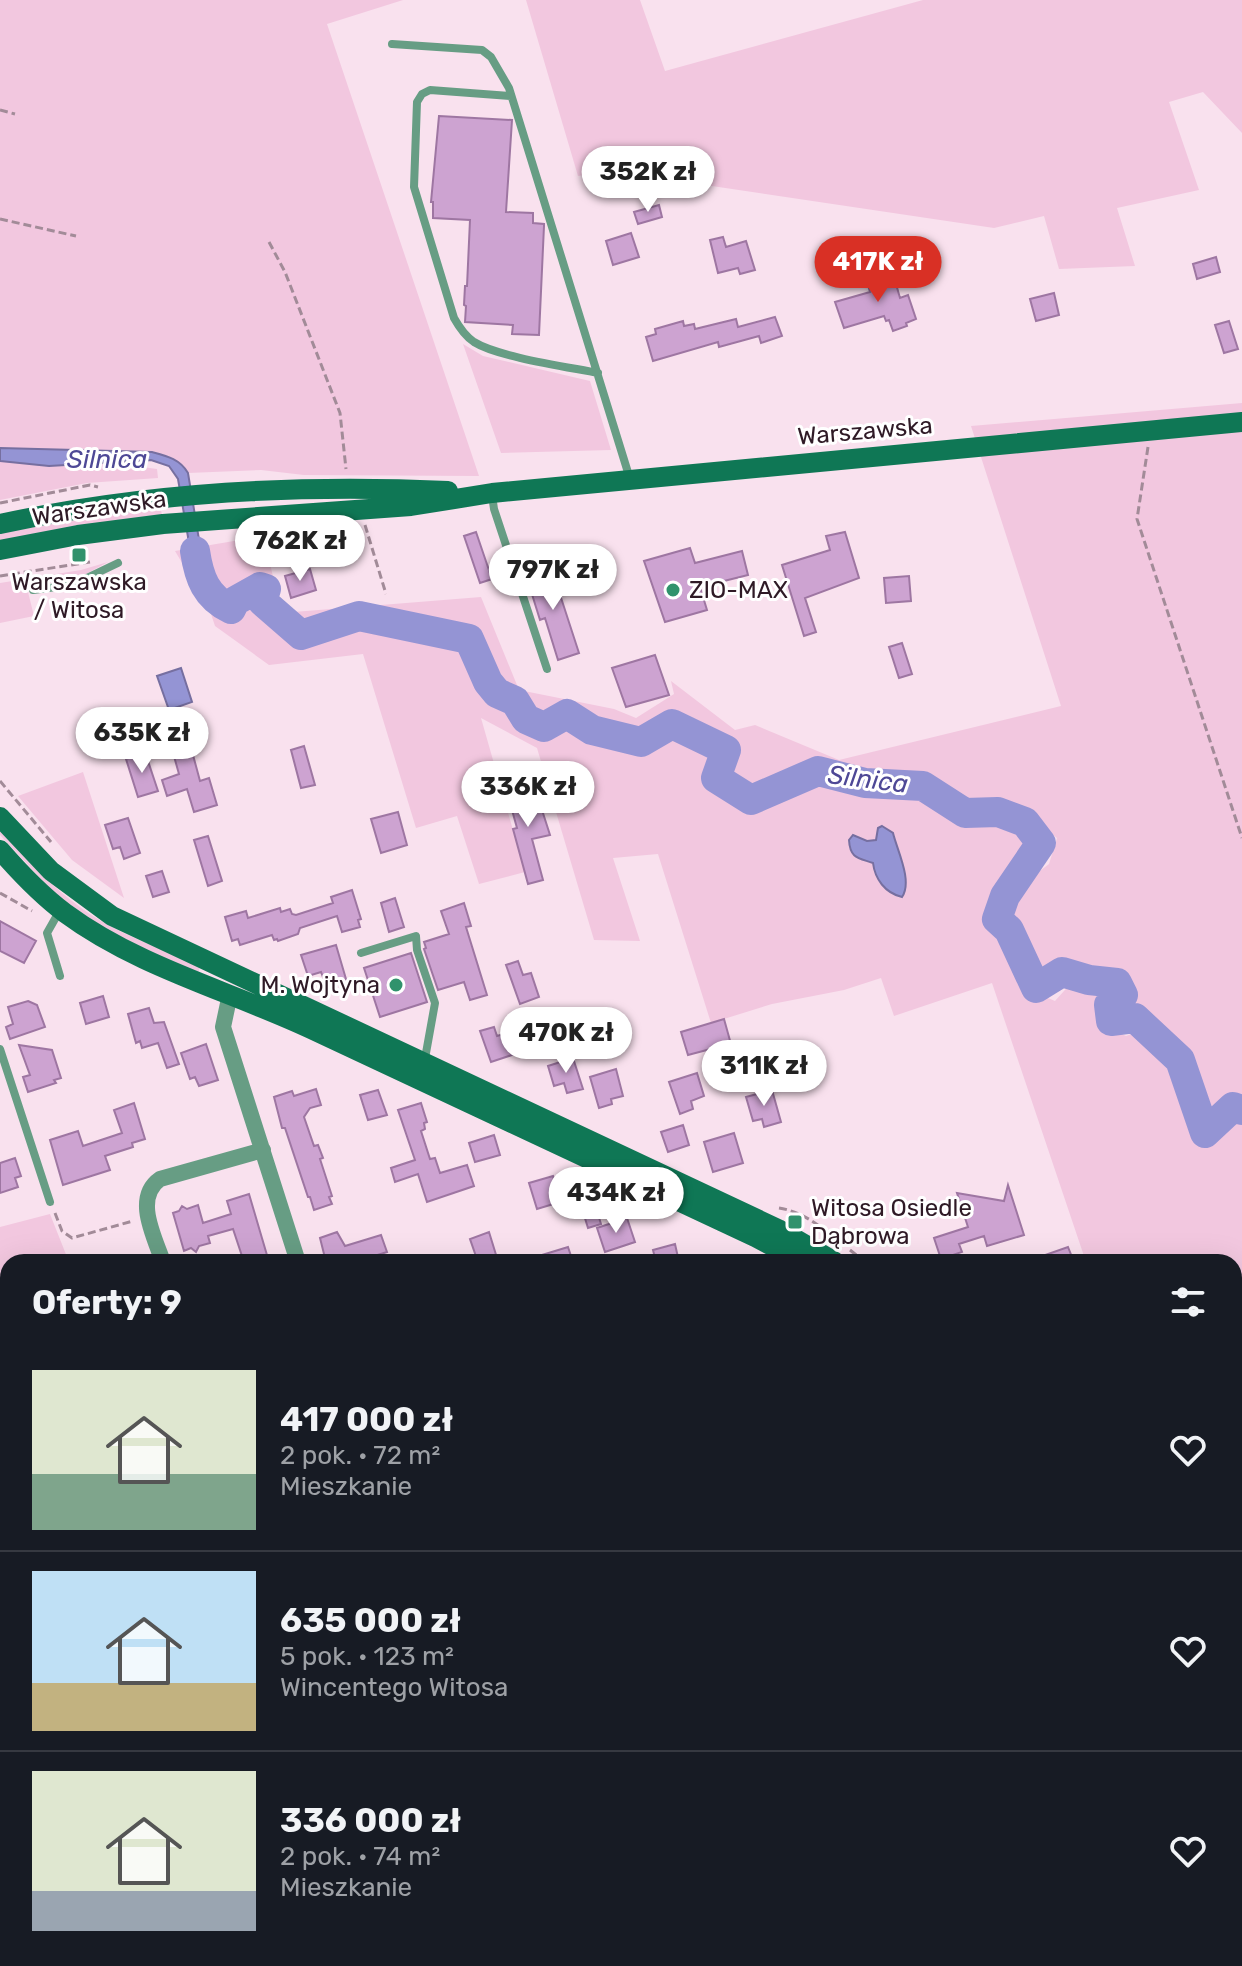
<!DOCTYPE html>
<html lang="pl">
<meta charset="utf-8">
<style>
body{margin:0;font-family:Rubik,sans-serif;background:#20242c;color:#f1f3f6;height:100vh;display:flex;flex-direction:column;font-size:30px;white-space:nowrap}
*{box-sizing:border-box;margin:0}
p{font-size:26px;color:#9ea1a6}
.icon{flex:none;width:44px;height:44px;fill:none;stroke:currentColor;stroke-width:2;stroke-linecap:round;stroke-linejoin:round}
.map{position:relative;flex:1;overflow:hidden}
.sheet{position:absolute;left:0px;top:1254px;width:1242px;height:712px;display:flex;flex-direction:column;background:#171b24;border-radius:24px 24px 0 0;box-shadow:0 8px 32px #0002}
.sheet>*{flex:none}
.price{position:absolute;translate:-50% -68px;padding:0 18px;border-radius:28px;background:#fff;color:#222;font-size:26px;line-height:52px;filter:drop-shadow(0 2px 4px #0008)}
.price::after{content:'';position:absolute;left:50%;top:48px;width:24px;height:18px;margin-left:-12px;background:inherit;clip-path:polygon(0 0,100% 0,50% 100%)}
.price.on{background:#d93025;color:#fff}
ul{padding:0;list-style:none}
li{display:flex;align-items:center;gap:24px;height:200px;padding:0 32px}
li+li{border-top:2px solid #363941}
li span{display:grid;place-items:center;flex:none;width:224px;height:160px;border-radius:0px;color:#555}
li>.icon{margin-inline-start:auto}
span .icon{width:96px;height:96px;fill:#fffc;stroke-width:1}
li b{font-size:34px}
h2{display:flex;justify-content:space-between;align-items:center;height:96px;padding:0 32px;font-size:34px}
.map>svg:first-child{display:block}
.green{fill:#f2c7df}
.water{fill:#9494d4;stroke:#766fa0;stroke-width:2}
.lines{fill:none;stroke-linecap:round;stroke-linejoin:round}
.river{stroke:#9494d4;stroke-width:30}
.building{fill:#cda3d1;stroke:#9e76a2;stroke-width:2}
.path{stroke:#a28b98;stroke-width:3;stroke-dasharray:8 4;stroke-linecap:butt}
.service{stroke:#679d84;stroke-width:8}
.minor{stroke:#679d84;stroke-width:16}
.secondary{stroke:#0f7755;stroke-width:20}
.poi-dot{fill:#30926c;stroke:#fff;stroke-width:3}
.labels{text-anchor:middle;stroke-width:6;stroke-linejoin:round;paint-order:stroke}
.street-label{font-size:24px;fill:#2f1a26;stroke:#fff}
.poi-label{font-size:24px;fill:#2f1a26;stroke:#fff;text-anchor:start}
.water-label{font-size:26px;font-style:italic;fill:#4e4896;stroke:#fff}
</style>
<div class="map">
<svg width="1242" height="1966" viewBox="0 0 1242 1966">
<rect width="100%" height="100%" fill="#f9e1ee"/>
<path class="green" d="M0 0H403L327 24 479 476 304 475 261 470 188 473C180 459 167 456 152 452L0 448Z
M526 0H640L665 71 923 0H1242V133L1203 92 1169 102 1199 190 1117 208 1135 266 1059 269 1044 216 994 228 611 171 578 176Z
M463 344 483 356 590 381 611 450 501 453Z
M1242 403V1106L1234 1103 1206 1127 1183 1056 1163 1024 1138 1012 1126 1020 1114 1017 1129 999 1121 980 1089 976 1062 967 1052 984 1036 981 1006 916 1020 886 1049 864 1057 838C1024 813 1015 800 972 810L926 781C933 803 952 815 972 825L998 817 1016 826 1038 845 1036 853 1008 880 994 917 1018 970 1036 993 1055 1001 1073 981 1090 988 1112 991 1102 1010 1106 1027 1126 1036C1171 1019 1176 1074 1186 1105 1190 1116 1197 1128 1203 1139L1217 1137 1240 1117 1242 1118V1322L1234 1318V1262H1086L992 983 894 1016 881 978 844 990 772 1004 711 1023 658 854 613 858 640 941 594 940 537 748 481 718 525 872 479 884 457 816 416 828 363 654 269 665 215 626 209 608 175 551 264 536 281 613 481 597 519 690 614 709 636 718 674 694 671 681 735 730 755 725 839 760 1061 706 971 426Z
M0 461 49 466 113 463 157 469 158 478 87 483 0 500Z
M161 509 162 517 0 546V533L121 512Z
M108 562 84 575 27 588 34 616 0 623V583L81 570Z
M83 772 124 898 72 860 18 796Z
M0 831C31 865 63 899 103 922 133 940 169 951 201 964L198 973 121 940 55 894 0 835Z
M50 1214 69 1262H8V1399L0 1395V1227Z
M1242 1811V1926L1234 1930V1812Z
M267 1958H378L372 1966H279Z
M922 1958H1077L1080 1966H935Z"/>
<path class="water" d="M0 448 152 452C167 456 180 459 188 473L202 558 212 588 202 590 193 566 178 479 169 466 151 460 49 466 0 461Z
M181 668 192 702 169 710 157 676Z
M882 826 893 833C897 850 913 881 902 897 885 893 875 879 873 863 859 858 850 859 849 840L853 835 867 841 876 840 878 828Z"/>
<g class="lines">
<path class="river" d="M195 551C199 578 206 597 231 609L235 601 260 587 266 589 262 601 301 635 359 616 469 639 488 682 497 693 515 701 526 719 544 727 567 714 592 730 641 742 672 724 726 750 716 778 751 800 818 771 865 783 923 786 965 813 998 812 1025 822 1041 843 1005 896 997 919 1009 930 1036 988 1062 972 1089 980 1117 983 1123 995 1109 1005 1111 1021 1135 1018 1180 1060 1205 1133 1233 1107 1242 1110"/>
</g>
<path class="building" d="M439 116 512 120 506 212 533 213V223L544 224V226L539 335 512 334 513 325 465 322 466 306 464 305 465 286H467L470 220 433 218V202H431Z
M659 205 662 217 638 224 634 212Z
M631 233 639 257 613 265 606 241Z
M723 237 726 247 746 241 755 270 740 274 738 268 718 273 710 240Z
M1216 257 1220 272 1197 279 1193 264Z
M892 270 900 298 908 295 916 319 906 323 907 326 893 331 889 320 886 321 884 316 844 328 835 302 870 292 866 278Z
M1054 293 1059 315 1036 321 1030 299Z
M775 317 782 336 761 343 759 336 719 347 718 342 653 361 646 337 656 334 655 329 683 321 684 326 694 324 695 329 736 319 738 327Z
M1229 321 1238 349 1224 353 1215 325Z
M476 532 492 579 480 583 464 536Z
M845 532 859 578 805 598 816 632 804 636 782 565 830 550 826 536Z
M690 548 695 563 742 551 748 575 700 587 707 610 665 622 644 561Z
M551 567 579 653 558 660 545 618 540 620 526 575Z
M310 569 316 590 291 598 285 576Z
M909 576 911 601 886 603 884 578Z
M902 643 912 674 899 678 889 647Z
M655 655 669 695 626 707 612 668Z
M182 739 187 757 193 755 200 781 209 778 217 805 194 812 187 789 167 796 162 780 179 774 170 742Z
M304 746 315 785 301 788 291 750Z
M145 752 158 791 138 797 126 759Z
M534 785 550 835 532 839 543 880 528 884 513 829 517 828 507 792Z
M398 812 407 845 381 853 371 819Z
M128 818 140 853 124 859 120 847 113 849 105 825Z
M208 836 222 881 208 886 194 840Z
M162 871 169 892 153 897 146 876Z
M352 890 361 919 358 920 360 927 342 932 337 916 300 928 298 934 278 941 277 939 274 940 272 935 240 945 238 939 232 941 225 917 246 911 248 918 280 908 281 912 290 909 292 914 296 915 333 903 331 897Z
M395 898 404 927 389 932 381 903Z
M464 903 471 926 466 927 487 995 470 1000 464 982 438 990 424 949 426 948 424 942 449 934 441 911Z
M0 921 36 941 24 963 0 951Z
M336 945 346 979 326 985 321 972 308 976 301 955Z
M411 953 427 1002 380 1017 364 968Z
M518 961 523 975 531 973 539 997 520 1004 506 965Z
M103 996 109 1017 86 1024 80 1003Z
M28 1001 37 1005 45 1027 10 1039 6 1027 13 1024 8 1007Z
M149 1008 154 1023 164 1022 179 1064 167 1068 158 1043 142 1048 140 1041 136 1043 128 1014Z
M724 1019 734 1055 721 1058 718 1047 688 1055 681 1032Z
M494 1027 497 1036 507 1033 515 1054 491 1062 480 1031Z
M206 1044 218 1080 199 1086 195 1077 190 1079 181 1053Z
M19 1045 52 1050 61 1078 54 1080 56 1083 28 1092 23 1077 30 1075Z
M573 1058 583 1089 567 1093 564 1083 554 1086 548 1066Z
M616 1069 623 1096 611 1099 612 1104 599 1108 590 1077Z
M697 1073 704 1096 691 1101 693 1109 680 1114 669 1082Z
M316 1089 321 1105 310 1108 304 1117 314 1146 318 1145 323 1158 320 1159 332 1196 329 1197 332 1204 314 1210 310 1197H308L285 1128H282L274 1097 292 1091 294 1096Z
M378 1090 387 1115 368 1120 360 1095Z
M772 1090 781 1122 764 1127 762 1119 753 1121 746 1097Z
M134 1103 145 1139 132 1143 133 1147 105 1156 110 1170 63 1185 50 1140 78 1131 83 1146 122 1133 114 1110Z
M421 1103 427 1122 424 1123 425 1129 421 1131 430 1159 435 1158 440 1173 467 1165 474 1186 427 1202 418 1174 395 1182 391 1168 415 1160 398 1110Z
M683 1125 689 1145 668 1152 661 1132Z
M734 1133 743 1163 713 1172 704 1142Z
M494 1135 500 1155 475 1162 469 1143Z
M15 1158 21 1176 15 1178 18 1187 0 1193V1163Z
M553 1176 560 1202 537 1209 529 1183Z
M1008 1185 1024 1235 987 1246 984 1236 959 1244 962 1252 941 1259 934 1238 968 1227 957 1193 1004 1201Z
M249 1194 269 1262H244L233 1229 208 1236 210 1243 199 1246 196 1252 191 1248 184 1251 173 1213 179 1211 182 1206 187 1209 198 1205 203 1223 231 1214 227 1201Z
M593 1198 601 1224 588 1228 580 1202Z
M627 1218 635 1242 605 1252 597 1228Z
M337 1232 345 1246 381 1235 387 1252 355 1262H326L320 1238Z
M489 1232 497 1258 478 1262 470 1239Z
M675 1244 679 1262H656L653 1250Z
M568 1247 573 1262H530L529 1259Z
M1068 1247 1074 1262H1031V1260Z"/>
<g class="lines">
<path class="path" d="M0 110 15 114
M0 219 76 236
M269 242 285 272 340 413 346 469
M1148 447 1137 519 1242 838
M0 503 90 485 98 487
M365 525 386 594
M0 576 90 562
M0 781 51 842
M0 893 32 911
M779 1208C804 1212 821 1227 841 1243
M55 1213 62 1231 72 1238 133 1221
M850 1250 865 1262
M912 1261 914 1262
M295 1958 294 1962 298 1966
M981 1958 992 1966
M829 1966 832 1958"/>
<path class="service" d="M392 44 482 50 491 57 509 88 630 479
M511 96 430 90 422 94 417 102 414 187 454 318C459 327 465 336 474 342 498 357 568 367 598 373
M492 495 494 509 547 669
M33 590 72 585 118 563
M361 953 416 936 417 950 435 1003 426 1053 420 1060
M60 976 47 933 60 910
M0 1049 50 1202"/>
<path class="minor" d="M230 994 223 1027 298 1262
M163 1262C155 1238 133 1198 160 1179L263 1150
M0 1435 2 1432
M0 1470 8 1476
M0 1588 8 1576
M1234 1595 1242 1592
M1234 1702 1242 1728
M0 1738 8 1744
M0 1781 8 1769
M503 1958 506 1966
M402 1966 407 1958"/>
<path class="secondary" d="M0 524C147 492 297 484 448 491
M0 550 78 535 163 524 411 506 492 493 1242 422
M0 817 51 871 112 916 778 1229 835 1262
M0 850C20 873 41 895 65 913 138 967 230 991 311 1029 459 1098 607 1167 755 1237L803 1262
M1234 1445 1242 1449
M1234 1463 1242 1467"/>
</g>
<g class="poi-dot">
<rect x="71" y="547" width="16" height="16" rx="4"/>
<circle cx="673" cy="590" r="8"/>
<circle cx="396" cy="985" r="8"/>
<rect x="787" y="1214" width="16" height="16" rx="4"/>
</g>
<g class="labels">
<g class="street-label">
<text transform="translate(865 431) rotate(-5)" y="8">Warszawska</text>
<text transform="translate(99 508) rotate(-8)" y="8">Warszawska</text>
</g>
<g class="poi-label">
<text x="79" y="590" text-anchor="middle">Warszawska<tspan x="79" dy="28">/ Witosa</tspan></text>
<text x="689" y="598">ZIO-MAX</text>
<text x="380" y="993" text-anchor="end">M. Wojtyna</text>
<text x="811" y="1216">Witosa Osiedle<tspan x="811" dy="28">Dąbrowa</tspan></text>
</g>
<g class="water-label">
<text x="107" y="468">Silnica</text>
<text transform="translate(868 779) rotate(7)" y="9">Silnica</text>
</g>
</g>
</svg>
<b class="price" style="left:648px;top:214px">352K zł</b>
<b class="price on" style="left:878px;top:304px">417K zł</b>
<b class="price" style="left:300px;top:583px">762K zł</b>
<b class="price" style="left:553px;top:612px">797K zł</b>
<b class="price" style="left:142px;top:775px">635K zł</b>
<b class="price" style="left:528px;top:829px">336K zł</b>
<b class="price" style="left:566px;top:1075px">470K zł</b>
<b class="price" style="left:764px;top:1108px">311K zł</b>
<b class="price" style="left:616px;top:1235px">434K zł</b>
<section class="sheet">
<h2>Oferty: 9<svg class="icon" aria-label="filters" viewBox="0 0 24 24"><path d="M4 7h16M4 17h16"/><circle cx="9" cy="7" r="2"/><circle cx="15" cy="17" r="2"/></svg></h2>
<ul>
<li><span style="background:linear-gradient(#dfe7d0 65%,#7fa58c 0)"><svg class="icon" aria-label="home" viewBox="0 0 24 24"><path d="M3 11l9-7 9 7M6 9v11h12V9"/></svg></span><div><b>417 000 zł</b><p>2 pok. · 72 m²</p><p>Mieszkanie</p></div><svg class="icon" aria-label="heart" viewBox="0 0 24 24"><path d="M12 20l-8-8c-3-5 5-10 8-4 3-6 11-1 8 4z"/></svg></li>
<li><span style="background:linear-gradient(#bfe0f5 70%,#c2b280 0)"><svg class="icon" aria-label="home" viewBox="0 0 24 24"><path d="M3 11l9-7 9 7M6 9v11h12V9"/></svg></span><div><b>635 000 zł</b><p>5 pok. · 123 m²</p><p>Wincentego Witosa</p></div><svg class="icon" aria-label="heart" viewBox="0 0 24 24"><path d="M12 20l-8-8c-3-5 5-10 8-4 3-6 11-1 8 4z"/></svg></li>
<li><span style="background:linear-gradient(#dfe7d0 75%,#9aa5b1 0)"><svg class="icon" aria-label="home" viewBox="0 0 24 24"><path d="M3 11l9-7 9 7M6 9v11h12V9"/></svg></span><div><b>336 000 zł</b><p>2 pok. · 74 m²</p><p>Mieszkanie</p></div><svg class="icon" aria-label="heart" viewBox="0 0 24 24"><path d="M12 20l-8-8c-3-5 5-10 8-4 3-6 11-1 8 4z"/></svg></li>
</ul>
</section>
</div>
